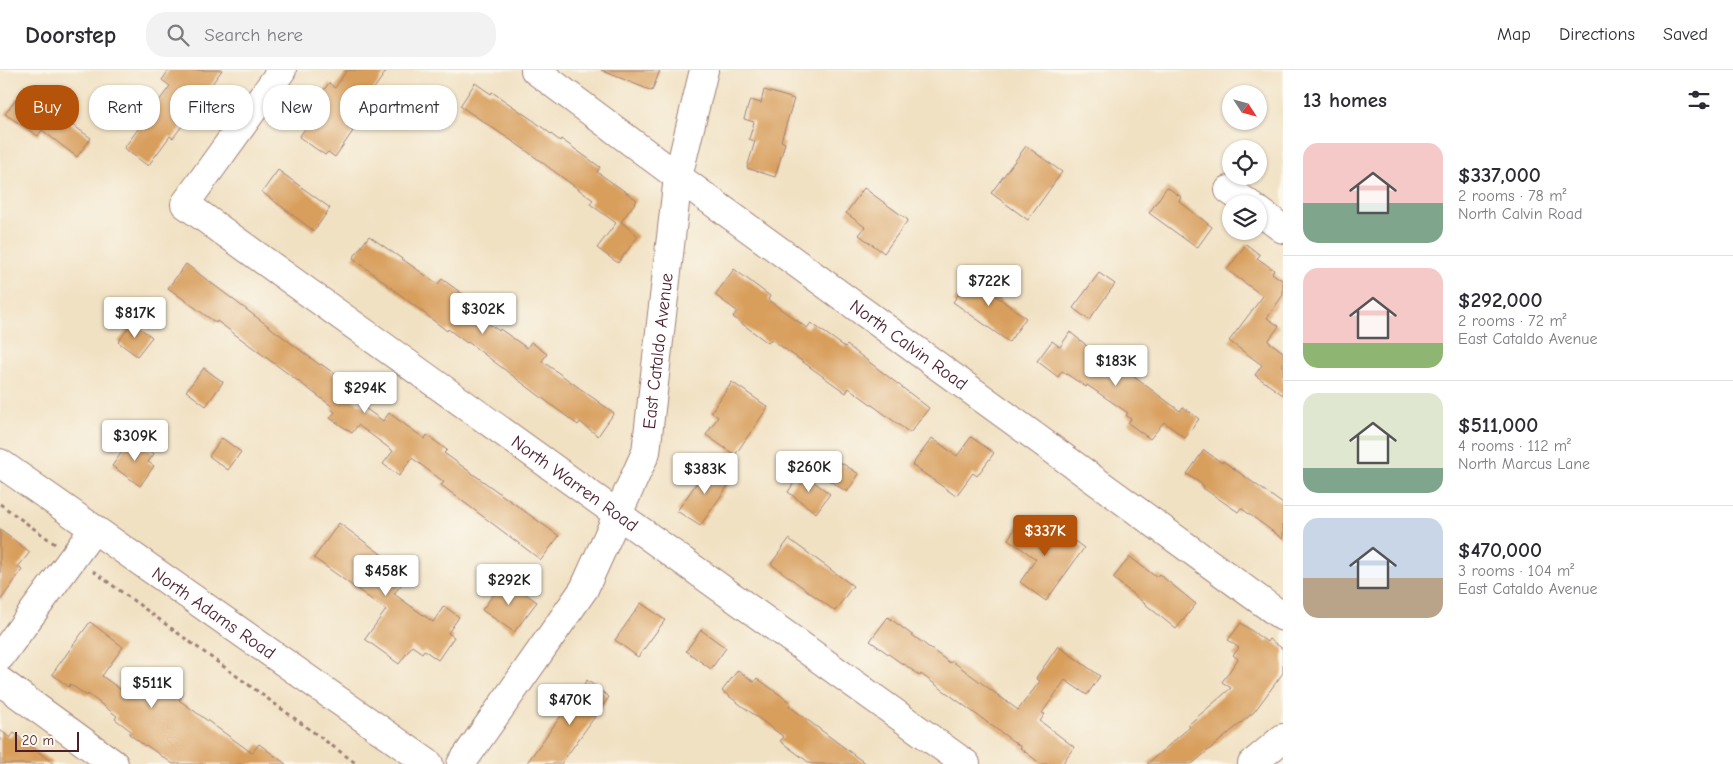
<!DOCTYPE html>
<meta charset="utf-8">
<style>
body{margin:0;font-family:"Comic Neue",sans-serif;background:#f2f2f3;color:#2b2b33;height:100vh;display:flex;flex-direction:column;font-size:19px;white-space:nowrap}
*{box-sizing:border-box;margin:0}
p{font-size:16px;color:#7c7c81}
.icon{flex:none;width:28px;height:28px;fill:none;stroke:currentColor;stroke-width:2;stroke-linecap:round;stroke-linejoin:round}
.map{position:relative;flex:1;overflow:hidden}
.drawer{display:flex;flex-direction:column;background:#fff;width:450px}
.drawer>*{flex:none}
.hud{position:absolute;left:15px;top:15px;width:475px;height:45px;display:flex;gap:10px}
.needle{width:32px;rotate:126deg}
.buttons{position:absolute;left:1222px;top:15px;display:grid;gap:10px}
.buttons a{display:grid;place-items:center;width:45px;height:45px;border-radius:50%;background:#fff;box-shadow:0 1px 4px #0004;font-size:25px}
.scale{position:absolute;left:15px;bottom:12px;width:64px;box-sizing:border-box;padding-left:5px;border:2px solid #4a1f2b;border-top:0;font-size:14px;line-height:18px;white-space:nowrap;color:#4a1f2b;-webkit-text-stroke:4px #fbf7ec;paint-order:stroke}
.price{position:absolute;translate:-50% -42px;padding:0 11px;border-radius:5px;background:#fff;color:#222;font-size:16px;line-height:32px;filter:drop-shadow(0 1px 2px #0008)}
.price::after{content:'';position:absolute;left:50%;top:30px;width:15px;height:11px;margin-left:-8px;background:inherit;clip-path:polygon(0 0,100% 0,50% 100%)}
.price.active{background:#b45309;color:#fff}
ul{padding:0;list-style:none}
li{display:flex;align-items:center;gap:15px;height:125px;padding:0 20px}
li+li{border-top:1px solid #e1e1e2}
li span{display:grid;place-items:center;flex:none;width:140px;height:100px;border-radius:15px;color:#555}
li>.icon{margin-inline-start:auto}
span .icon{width:60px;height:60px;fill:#fffc;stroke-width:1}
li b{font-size:21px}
h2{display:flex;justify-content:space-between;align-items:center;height:60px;padding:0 20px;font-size:21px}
.tag{padding:0 18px;border-radius:20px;background:#fff;box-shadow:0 1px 4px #0004;font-size:18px;line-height:45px}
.tag.active{background:#b45309;color:#fff}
header{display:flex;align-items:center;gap:30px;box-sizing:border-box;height:70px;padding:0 25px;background:#fff;border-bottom:1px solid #e1e1e2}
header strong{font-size:24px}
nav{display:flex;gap:28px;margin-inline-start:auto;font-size:18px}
.search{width:350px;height:45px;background:#f2f2f3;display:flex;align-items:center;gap:12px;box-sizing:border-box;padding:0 18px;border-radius:20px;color:#7c7c81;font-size:19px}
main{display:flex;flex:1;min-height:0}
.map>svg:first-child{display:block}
.building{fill:#d89e5b}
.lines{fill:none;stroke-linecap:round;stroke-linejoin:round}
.minor-casing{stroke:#9e8077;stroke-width:30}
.path{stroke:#9e8077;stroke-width:3;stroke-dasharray:4 4;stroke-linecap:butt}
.minor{stroke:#fff;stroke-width:28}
.labels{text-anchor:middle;stroke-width:4;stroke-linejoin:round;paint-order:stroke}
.street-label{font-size:18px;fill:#4a1f2b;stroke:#fbf7ec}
</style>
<header>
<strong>Doorstep</strong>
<div class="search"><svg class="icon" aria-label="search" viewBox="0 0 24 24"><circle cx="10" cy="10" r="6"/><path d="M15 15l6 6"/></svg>Search here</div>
<nav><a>Map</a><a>Directions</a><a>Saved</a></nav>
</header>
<main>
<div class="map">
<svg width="1283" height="694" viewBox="0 0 1283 694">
<rect width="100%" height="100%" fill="#fbf7ec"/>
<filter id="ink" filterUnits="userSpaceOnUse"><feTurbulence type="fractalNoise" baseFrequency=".02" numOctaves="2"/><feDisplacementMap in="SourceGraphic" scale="10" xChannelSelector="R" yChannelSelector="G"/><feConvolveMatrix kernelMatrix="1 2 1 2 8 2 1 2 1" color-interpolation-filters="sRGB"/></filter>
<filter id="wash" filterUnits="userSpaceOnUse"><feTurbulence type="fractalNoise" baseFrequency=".0096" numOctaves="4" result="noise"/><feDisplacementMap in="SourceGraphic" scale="20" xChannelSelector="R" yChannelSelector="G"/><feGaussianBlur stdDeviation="1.12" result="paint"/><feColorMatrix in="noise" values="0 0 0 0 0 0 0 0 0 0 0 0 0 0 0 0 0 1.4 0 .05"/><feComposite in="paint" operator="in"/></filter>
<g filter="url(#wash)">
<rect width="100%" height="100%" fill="#f1e1c3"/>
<g id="blocks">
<path class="building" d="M169 0H222L179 60 173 68 170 66 148 96 124 78 170 16 162 10Z
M347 0H387L347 57 353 61 335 87 328 82 325 85 299 67 312 49 306 45 329 13 335 18Z
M601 0H660L652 21Z
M475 13 491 24 492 22 534 51 560 71 561 69 600 97 597 102 637 130 621 152 638 166 618 193 597 178 616 153 590 134 593 130 524 79 460 36Z
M764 20 794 29 781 71 785 73 775 107 747 98 755 71 749 69 754 52 744 49 750 30 761 33Z
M20 24 64 55 67 51 91 68 77 87 42 60 38 66 5 44Z
M1026 76 1062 102 1028 150 991 123Z
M278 100 330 138 314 161 262 122Z
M1167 117 1181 127 1179 131 1212 157 1197 178 1149 143Z
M864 118 908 150 884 183 859 165 865 157 846 143Z
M369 166 438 214 442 209 471 230 466 237 499 261 500 259 527 278 531 272 547 284 542 291 614 343 598 366 580 352 578 355 468 272 467 273 448 259 447 261 353 188Z
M1246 174 1260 185 1257 188 1274 200 1272 203 1283 211V225L1267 248 1279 256 1268 271 1283 282V325L1255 305 1262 295 1229 271 1263 226 1227 200Z
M186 194 320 295 321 294 357 320 351 328 383 351 389 343 425 369 427 365 447 380 444 383 559 466 541 490 441 415 444 412 412 388 399 406 383 394 393 381 358 355 352 363 330 348 335 342 331 339 333 337 217 251 216 253 168 218Z
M734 199 770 226 768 230 807 258 811 253 845 277 847 275 929 338 910 363 849 318 846 323 771 269 768 273 733 247 737 241 715 225Z
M974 202 1000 221 996 226 1026 248 1009 272 953 232Z
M1099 203 1115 214 1089 250 1073 238Z
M132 253 152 267 137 286 118 272Z
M1070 262 1086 275V276L1120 300 1122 298 1180 341 1183 337 1199 349 1185 368 1164 352 1150 369 1128 353 1131 349 1126 345 1128 343 1087 315 1086 317 1062 301 1058 307 1037 291 1052 271 1060 277Z
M204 298 223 312 206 336 186 321Z
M732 312 768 337 735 385 706 365 718 347 711 342Z
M971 367 994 383 977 406 973 403 956 426 912 395 932 368 957 386Z
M132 368 154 384 148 392 154 396 140 416 112 396Z
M222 368 241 382 228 400 209 386Z
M1204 380 1222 393 1223 391 1283 434V469L1241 438 1238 442 1203 418 1204 416 1187 404Z
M840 392 859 404 847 422 827 409Z
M710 394 732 410 700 456 677 441Z
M801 402 830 424 816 443 788 422Z
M1023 447 1059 472 1065 464 1084 478 1046 531 1020 512 1036 489 1008 469Z
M339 453 392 492 395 488 412 501 394 524 433 552 444 536 459 547 448 563 454 567 438 590 424 580 422 583 412 576 399 594 365 569 386 540 314 488Z
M0 460 30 482 18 497 22 500 0 531Z
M789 469 853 516 835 541 771 494Z
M1130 487 1156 507 1159 504 1196 534 1176 559 1113 508Z
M505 509 537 532 514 562 482 540Z
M641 533 665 550 638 587 615 570Z
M888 547 950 593 952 591 1018 640 1040 611 1036 608 1058 576 1100 606 1087 625 1065 610 1042 643 1045 644 1040 651 1074 677 1062 694H1041L1020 678 1021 677 921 604 920 606 904 594V595L870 571Z
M90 552 123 577 102 606 131 627 150 600 183 625 179 630 252 683 259 674 286 694H173L146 675 145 676 129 664 131 661 115 649 117 646 88 624 87 626 70 614 69 617 52 604Z
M1241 553 1267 572 1269 569 1283 579V603L1254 642 1192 694H1147L1190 657 1188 655 1231 618 1222 612 1238 589 1233 585 1239 578 1228 570Z
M701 560 726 578 711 599 686 581Z
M738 600 754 612 757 608 791 633 789 636 866 694H811L780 671 784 667 722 621Z
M587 610 609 627 561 694H526Z
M0 660 10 668 14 663 54 694H0Z"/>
</g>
</g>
<g filter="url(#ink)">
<use href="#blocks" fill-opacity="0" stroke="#9e8077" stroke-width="1"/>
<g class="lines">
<g class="minor-casing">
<g id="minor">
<path id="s1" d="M282 0 185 134 966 694"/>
<path id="s2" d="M535 0 678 107 1283 547"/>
<path d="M1229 120 1249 134"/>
<path d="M1259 141 1283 159"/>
<path id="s3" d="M0 393 429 694"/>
<path d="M0 587 94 459"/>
<path d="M0 611 114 694"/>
<path id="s4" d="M461 694 584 519 646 382 678 107 704 0"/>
<path d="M1252 694 1283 668"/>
</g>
</g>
<path class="path" d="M0 434 55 474
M93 501 357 694"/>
<use href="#minor" class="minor"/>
</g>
</g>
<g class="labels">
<g class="street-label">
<text dy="6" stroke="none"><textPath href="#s2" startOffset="464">North Calvin Road</textPath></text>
<text dy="6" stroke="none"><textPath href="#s4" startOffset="466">East Cataldo Avenue</textPath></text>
<text dy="6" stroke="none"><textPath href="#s1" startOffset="645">North Warren Road</textPath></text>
<text dy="6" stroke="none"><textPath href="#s3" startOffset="261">North Adams Road</textPath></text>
</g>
</g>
</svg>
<div class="buttons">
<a><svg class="needle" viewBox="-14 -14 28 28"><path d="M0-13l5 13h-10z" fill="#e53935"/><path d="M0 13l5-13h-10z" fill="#7c7c81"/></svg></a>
<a><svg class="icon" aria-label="locate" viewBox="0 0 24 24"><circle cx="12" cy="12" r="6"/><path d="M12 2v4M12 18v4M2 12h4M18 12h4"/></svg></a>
<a><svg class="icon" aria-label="layers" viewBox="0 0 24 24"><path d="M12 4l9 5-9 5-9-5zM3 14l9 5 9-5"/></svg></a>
</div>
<div class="scale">20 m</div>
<b class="price" style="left:989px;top:237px">$722K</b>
<b class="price" style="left:483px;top:265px">$302K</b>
<b class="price" style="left:135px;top:269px">$817K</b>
<b class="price" style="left:1116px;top:317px">$183K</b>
<b class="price" style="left:365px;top:344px">$294K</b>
<b class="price" style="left:135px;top:392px">$309K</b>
<b class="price" style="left:809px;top:423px">$260K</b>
<b class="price" style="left:705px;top:425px">$383K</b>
<b class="price active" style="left:1045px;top:487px">$337K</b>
<b class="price" style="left:386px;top:527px">$458K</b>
<b class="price" style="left:509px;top:536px">$292K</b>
<b class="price" style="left:152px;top:639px">$511K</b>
<b class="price" style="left:570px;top:656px">$470K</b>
<div class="hud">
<a class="tag active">Buy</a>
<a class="tag">Rent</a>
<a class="tag">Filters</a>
<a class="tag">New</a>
<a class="tag">Apartment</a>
</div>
</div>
<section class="drawer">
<h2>13 homes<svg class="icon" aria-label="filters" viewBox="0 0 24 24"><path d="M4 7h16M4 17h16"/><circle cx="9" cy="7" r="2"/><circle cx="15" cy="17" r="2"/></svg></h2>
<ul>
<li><span style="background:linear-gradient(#f6c9c9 60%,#7fa58c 0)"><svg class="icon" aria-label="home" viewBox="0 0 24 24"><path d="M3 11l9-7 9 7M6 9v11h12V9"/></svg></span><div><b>$337,000</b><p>2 rooms · 78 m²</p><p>North Calvin Road</p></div></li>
<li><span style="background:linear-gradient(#f6c9c9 75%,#8fb573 0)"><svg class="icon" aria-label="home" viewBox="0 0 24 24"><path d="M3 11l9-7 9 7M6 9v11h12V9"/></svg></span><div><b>$292,000</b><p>2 rooms · 72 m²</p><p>East Cataldo Avenue</p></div></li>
<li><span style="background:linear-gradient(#dfe7d0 75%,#7fa58c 0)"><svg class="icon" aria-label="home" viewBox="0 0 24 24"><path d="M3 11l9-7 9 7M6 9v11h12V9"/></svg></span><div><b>$511,000</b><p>4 rooms · 112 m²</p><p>North Marcus Lane</p></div></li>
<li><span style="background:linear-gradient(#c9d6e8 60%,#b9a48a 0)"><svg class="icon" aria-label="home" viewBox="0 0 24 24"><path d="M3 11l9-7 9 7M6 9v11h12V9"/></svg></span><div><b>$470,000</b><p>3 rooms · 104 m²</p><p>East Cataldo Avenue</p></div></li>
</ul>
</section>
</main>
